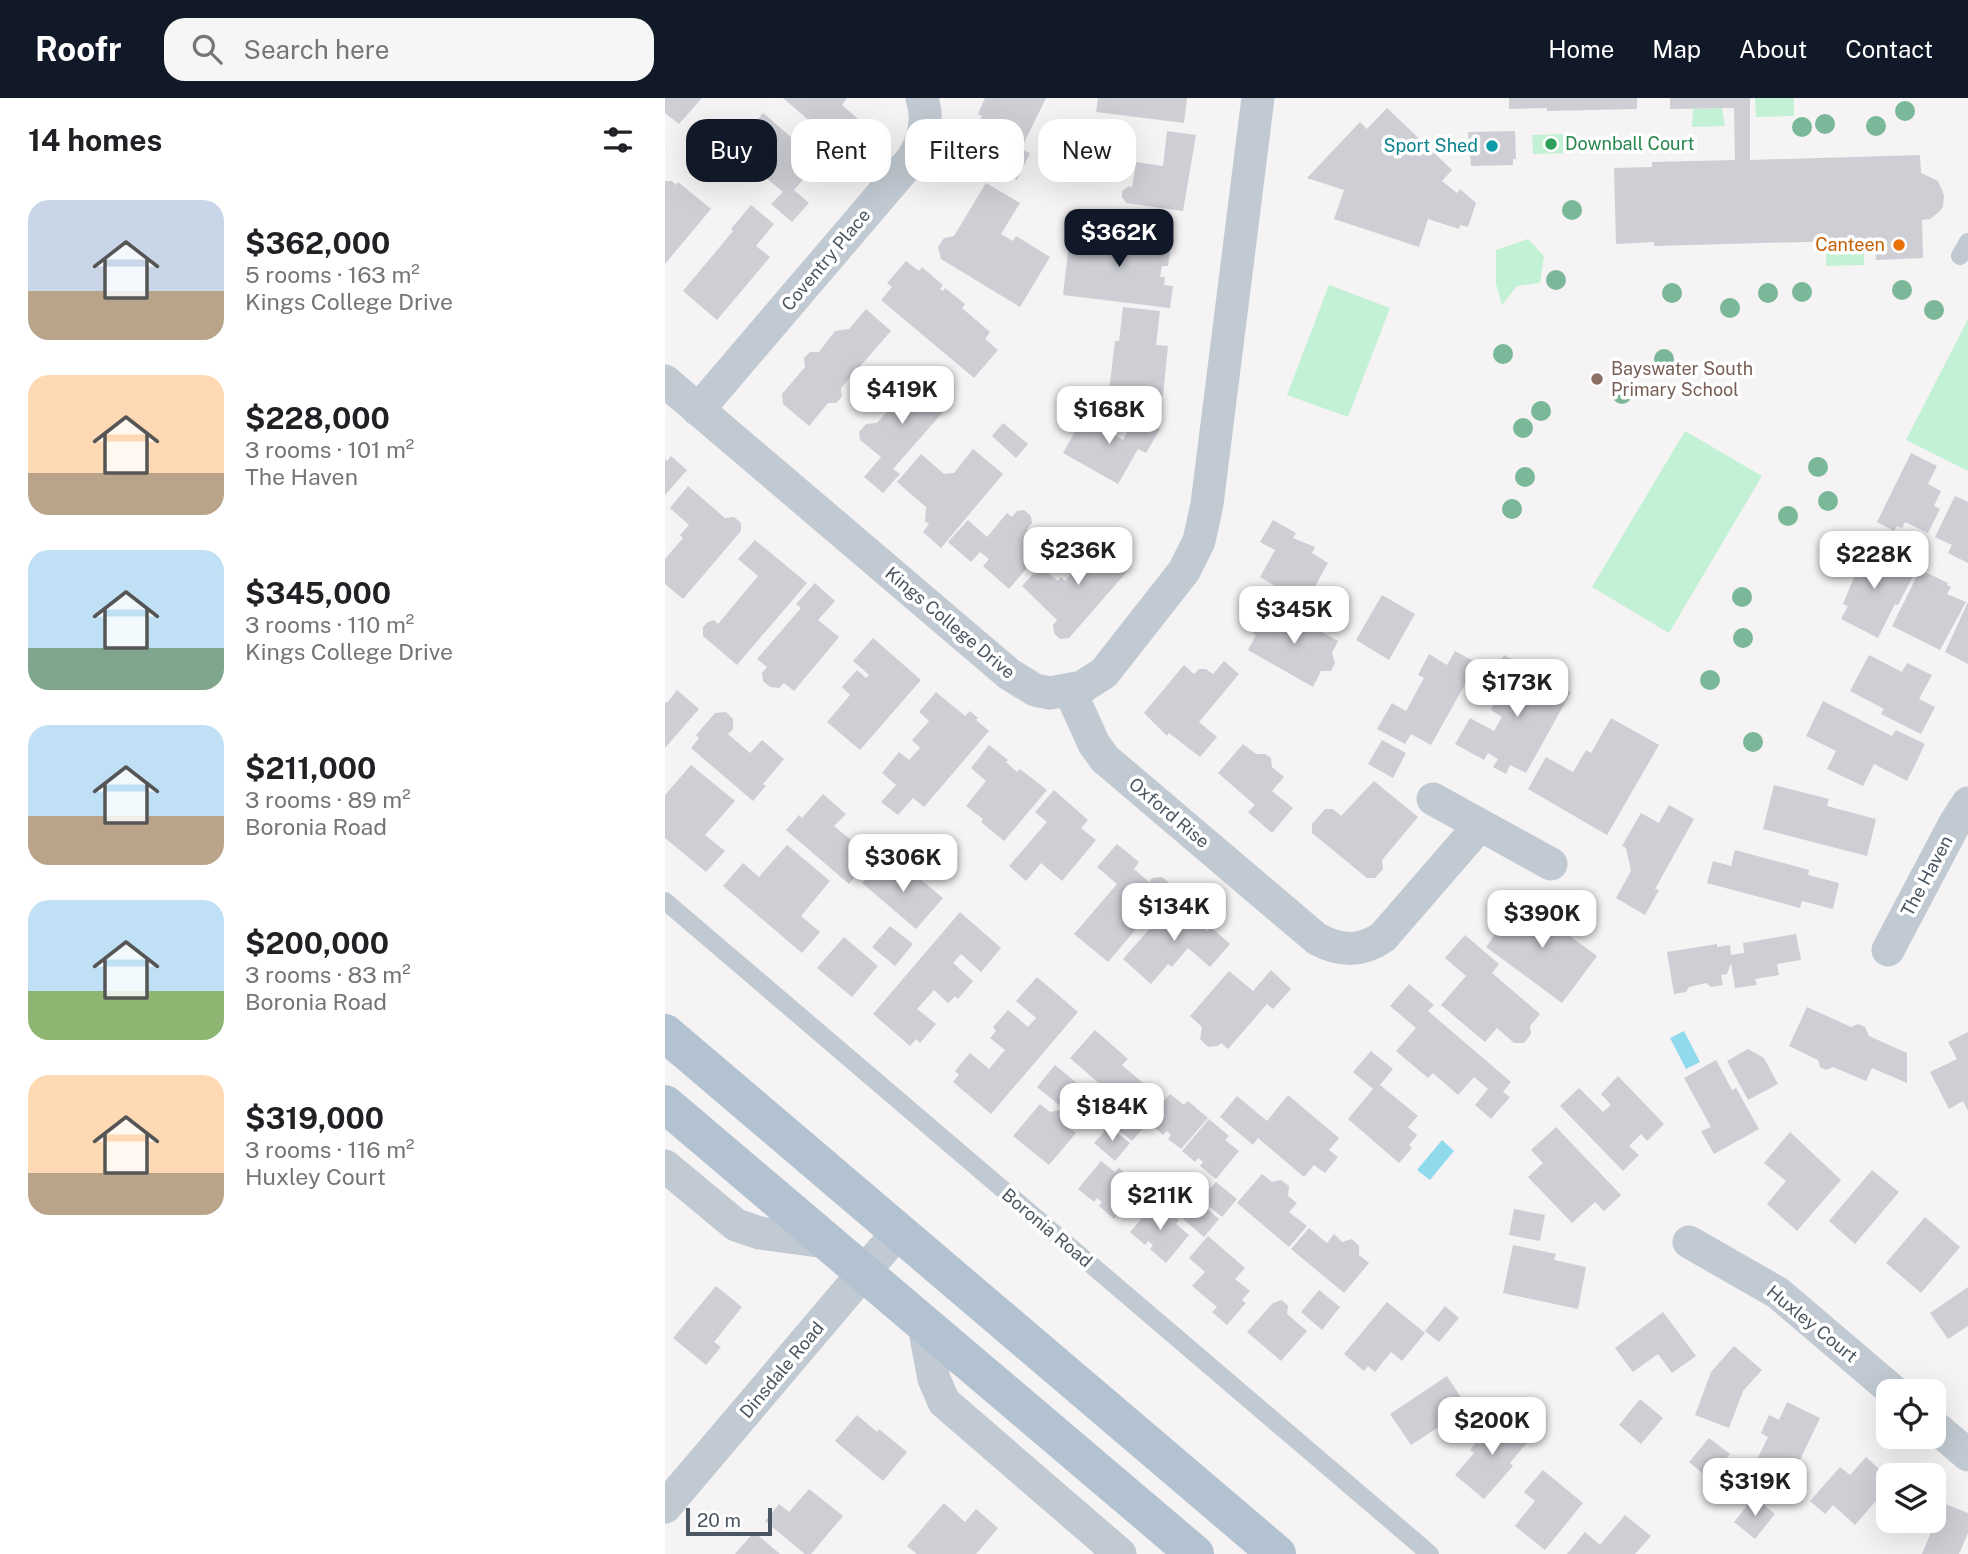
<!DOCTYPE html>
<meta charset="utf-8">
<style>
body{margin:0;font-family:"Public Sans",sans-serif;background:#f6f6f6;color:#202124;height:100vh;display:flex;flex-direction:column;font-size:26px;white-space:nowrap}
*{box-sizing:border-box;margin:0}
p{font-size:23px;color:#757577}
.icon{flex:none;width:38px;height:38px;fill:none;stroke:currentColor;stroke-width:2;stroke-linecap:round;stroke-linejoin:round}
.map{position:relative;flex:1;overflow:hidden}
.panel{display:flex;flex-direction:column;background:#fff;width:665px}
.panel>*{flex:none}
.guide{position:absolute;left:21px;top:21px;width:665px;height:63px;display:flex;gap:14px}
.buttons{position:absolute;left:1211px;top:1281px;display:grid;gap:14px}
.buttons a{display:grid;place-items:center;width:70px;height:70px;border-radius:14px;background:#fff;box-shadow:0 7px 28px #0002;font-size:35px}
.scale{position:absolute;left:21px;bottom:18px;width:86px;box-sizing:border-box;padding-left:7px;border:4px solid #4a5661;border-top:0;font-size:19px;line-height:24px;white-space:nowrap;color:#4a5661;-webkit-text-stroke:5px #fff;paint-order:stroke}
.price{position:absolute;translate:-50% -60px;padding:0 16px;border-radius:14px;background:#fff;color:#222;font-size:23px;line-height:46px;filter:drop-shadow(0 2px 4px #0008)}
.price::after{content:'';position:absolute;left:50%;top:42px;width:21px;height:16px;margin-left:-10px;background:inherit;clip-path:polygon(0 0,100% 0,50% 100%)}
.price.active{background:#111827;color:#fff}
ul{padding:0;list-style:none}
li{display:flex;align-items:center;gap:21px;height:175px;padding:0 28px}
li span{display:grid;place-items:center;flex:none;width:196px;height:140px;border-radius:21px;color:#555}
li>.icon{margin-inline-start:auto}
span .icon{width:84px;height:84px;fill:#fffc;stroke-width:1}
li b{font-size:30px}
h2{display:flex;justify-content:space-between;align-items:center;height:84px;padding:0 28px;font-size:30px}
.chip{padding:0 24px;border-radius:21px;background:#fff;box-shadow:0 7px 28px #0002;font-size:24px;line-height:63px}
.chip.active{background:#111827;color:#fff}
header{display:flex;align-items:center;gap:42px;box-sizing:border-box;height:98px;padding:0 35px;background:#111827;color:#fff}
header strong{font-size:33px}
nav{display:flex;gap:38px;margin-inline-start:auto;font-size:24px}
.search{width:490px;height:63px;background:#f6f6f6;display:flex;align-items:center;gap:18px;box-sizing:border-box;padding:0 24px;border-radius:21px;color:#757577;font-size:26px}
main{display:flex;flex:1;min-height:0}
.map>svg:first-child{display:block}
.green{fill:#c3f1d5}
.water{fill:#90daee}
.building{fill:#cdcfd5}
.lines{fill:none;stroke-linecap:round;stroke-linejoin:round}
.lane{stroke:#c1cad2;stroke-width:18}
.street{stroke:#c1cad2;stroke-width:33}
.primary{stroke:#b3c2d1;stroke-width:38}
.tree{fill:#7bb799}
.leisure-dot{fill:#2e9e5b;stroke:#fff;stroke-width:2.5}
.culture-dot{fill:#0f9aa8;stroke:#fff;stroke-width:2.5}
.food-dot{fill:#e8710a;stroke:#fff;stroke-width:2.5}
.education-dot{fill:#8d6e63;stroke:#fff;stroke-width:2.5}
.labels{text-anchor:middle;stroke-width:7;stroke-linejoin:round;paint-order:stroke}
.leisure-label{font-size:18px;fill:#27864d;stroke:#fff;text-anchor:start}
.culture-label{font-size:18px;fill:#0d838f;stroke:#fff;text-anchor:end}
.food-label{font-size:18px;fill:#c56008;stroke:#fff;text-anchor:end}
.street-label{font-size:18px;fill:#4a5661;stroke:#fff}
.education-label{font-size:18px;fill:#785e54;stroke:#fff;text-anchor:start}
</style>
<header>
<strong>Roofr</strong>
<div class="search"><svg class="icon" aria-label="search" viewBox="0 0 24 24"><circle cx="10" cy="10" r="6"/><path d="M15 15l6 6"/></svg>Search here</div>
<nav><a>Home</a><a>Map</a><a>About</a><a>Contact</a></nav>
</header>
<main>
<section class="panel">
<h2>14 homes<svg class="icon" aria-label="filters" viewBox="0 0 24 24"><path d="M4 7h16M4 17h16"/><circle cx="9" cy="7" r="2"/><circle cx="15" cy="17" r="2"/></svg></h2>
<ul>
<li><span style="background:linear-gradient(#c9d6e8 65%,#b9a48a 0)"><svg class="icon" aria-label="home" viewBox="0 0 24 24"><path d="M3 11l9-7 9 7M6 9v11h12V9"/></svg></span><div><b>$362,000</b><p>5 rooms · 163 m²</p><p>Kings College Drive</p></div></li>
<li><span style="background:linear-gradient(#ffd9b3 70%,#b9a48a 0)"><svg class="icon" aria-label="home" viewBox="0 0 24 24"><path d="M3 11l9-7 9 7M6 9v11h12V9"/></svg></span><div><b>$228,000</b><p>3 rooms · 101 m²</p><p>The Haven</p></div></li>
<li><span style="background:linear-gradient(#bfe0f5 70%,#7fa58c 0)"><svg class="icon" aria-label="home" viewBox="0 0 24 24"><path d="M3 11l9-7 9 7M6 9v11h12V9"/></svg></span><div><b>$345,000</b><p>3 rooms · 110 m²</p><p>Kings College Drive</p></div></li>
<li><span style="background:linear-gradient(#bfe0f5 65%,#b9a48a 0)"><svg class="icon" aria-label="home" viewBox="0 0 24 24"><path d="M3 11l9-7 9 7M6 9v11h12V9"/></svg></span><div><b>$211,000</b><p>3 rooms · 89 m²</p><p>Boronia Road</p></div></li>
<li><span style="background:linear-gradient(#bfe0f5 65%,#8fb573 0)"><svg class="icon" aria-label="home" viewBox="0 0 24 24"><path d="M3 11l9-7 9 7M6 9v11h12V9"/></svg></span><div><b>$200,000</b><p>3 rooms · 83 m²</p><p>Boronia Road</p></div></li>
<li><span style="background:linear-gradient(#ffd9b3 70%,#b9a48a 0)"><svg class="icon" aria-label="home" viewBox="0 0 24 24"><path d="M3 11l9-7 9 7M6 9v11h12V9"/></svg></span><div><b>$319,000</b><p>3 rooms · 116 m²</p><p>Huxley Court</p></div></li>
</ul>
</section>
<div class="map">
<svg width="1303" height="1456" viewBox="0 0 1303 1456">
<rect width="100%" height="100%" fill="#f5f3f3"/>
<path class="green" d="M1090 0H1129V18L1091 19Z
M1057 10 1060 28 1027 29 1028 11Z
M905 36 906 55 868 56 867 37Z
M863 141 879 158 875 185 852 188 837 207 831 186V152Z
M1161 148H1199V167L1161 168Z
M664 187 725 210 683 319 622 297Z
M1303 221V373L1241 342Z
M1020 333 1097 378 1004 535 927 489Z"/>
<path class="water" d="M1019 933 1035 964 1021 971 1005 940Z
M777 1042 789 1053 765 1082 752 1072Z"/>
<path class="building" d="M0 0H37L14 26 0 15Z
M118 0H182L177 7 208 34 187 59Z
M320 0H381L356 51 365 55 352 82 317 65 329 43 318 37 320 33 311 29 317 18 313 16Z
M433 0H522L519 25 431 14Z
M844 0H972V11L882 13V10L844 11Z
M1005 0H1085V62L1255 57 1256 75 1273 83 1279 97 1278 109 1274 114 1265 121 1257 122 1258 160 1211 162 1210 142 989 148V144L951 146 949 70 987 69V64L1070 62 1069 10 1005 11Z
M722 10 787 72 777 83 792 95 795 91 811 105 803 129 795 127 794 131 763 121 754 149 669 121 679 92 642 80 695 24 702 31Z
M98 15 154 63 129 92 144 105 127 124 106 106 118 94 88 69 85 73 68 58 86 36 83 34Z
M502 33 531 37 518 113 461 105 457 99V93L464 88 467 89 471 64 498 68Z
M850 33 851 61H848V67L806 68 803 34Z
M0 83H7L11 87 13 84 46 111 0 166Z
M321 85 355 105 336 136 348 143 351 138 385 159 355 209 276 161 273 149 279 140 289 138Z
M86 107 109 126 91 148 105 159 52 222 18 193 68 133 66 131Z
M456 134 507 140 503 168H497L495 179H500L499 187 508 188 505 210 398 197 405 137 455 143Z
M241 163 254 173 257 169 278 187 275 191 278 193 280 190 300 206 297 210 325 234 320 241 333 252 309 280 216 202 227 189 222 185Z
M458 209 495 213 491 247 503 248 498 298 444 293 450 243H454Z
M201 211 226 233 176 290 177 299 171 305H163L144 328 118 306 117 296 140 269 139 260 145 254H154L170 233 184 231Z
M247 271 286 305 228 371 235 376 218 395 199 379 216 359 195 342 194 334 201 326 212 325 239 294 232 289V279L237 272Z
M472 317 495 331 481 355 473 351 453 386 398 355 411 332 406 325 410 318H417L458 342Z
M338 325 363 346 351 360 327 338Z
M308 351 338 376 276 450 258 434 264 426 260 423 261 409 232 384 256 356 279 376 289 375Z
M1246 355 1272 368 1263 386 1276 393 1269 408 1275 411 1263 435 1240 424 1237 430 1232 428 1229 433 1212 424Z
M6 358 22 372 0 397V361L2 363Z
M23 388 60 420 69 419 76 425V433L18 501 0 486V461L18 440 15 437 24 427 5 410Z
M1290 398 1303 404V465L1283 455 1287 447 1270 439Z
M359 412 366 418 367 425 362 431 381 448 344 491 318 468 324 461 315 454 306 464 283 444 303 422 322 439 342 415 347 419 352 413Z
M608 422 631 435 628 440 650 449 647 455 663 465 637 512 606 495 610 488 595 479 610 452 595 444Z
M90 442 142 485 72 567 38 538V529L43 524 49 522 53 526 93 478 73 461Z
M430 442 433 445 435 442 466 469 404 540 395 541 389 535 388 527 392 522 357 488 375 468 393 483 396 479 400 483 418 463 414 460V450L419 443Z
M1199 445 1231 461 1228 467 1248 478 1233 507 1230 506 1213 540 1176 521 1183 508 1178 506 1194 467 1189 465Z
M1254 474 1259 476 1260 474 1283 485 1282 487 1286 489 1282 496 1301 504 1275 552 1227 528Z
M150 485 170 503 153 522 174 539 129 593 119 585 114 590 105 589 98 583 97 575 102 569 92 561 136 510 131 506Z
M717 497 750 516 724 562 691 542Z
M1303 504V566L1280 554Z
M609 507 673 543 667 555 670 565 666 573H656L648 589 583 552 591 537 587 534 594 522 599 525Z
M208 540 256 582 195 652 162 624 185 597 177 589 192 572 201 580 204 577 188 563Z
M790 553 812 565 766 647 746 636 740 646 712 631 727 605 741 613 759 580 753 577 764 556 782 567Z
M839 557 906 594 861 675 845 667 841 676 828 669 833 661 823 655 819 662 790 646 805 620 829 633 837 619 826 612 836 593 847 600 853 589 829 575Z
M1204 557 1237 574 1242 565 1267 577 1254 601 1270 609 1256 636 1216 616 1219 611 1185 593Z
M559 563 574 576 534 624 552 639 535 659 504 635 502 638 479 615 519 567 529 576 534 571H541L548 576Z
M12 592 34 611 0 650V604L2 605Z
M271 594 300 618 305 613 313 620 311 622 324 633 259 709 248 700 233 717 216 704 231 687 217 675 234 654 244 662 255 650 247 642 264 623 254 614Z
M1158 603 1227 638 1231 632 1260 646 1242 683 1209 666 1198 688 1162 671 1171 653 1141 638Z
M61 614 68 621V631L63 636 85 655 97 642 119 661 98 686 101 688 88 703 26 650 34 640 31 637 50 615Z
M946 620 994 647 942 737 863 691 881 659 908 674 921 652 926 655Z
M717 642 741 655 728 680 703 666Z
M578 646 591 656H600L606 660 607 669 619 679 607 693 628 710 607 735 583 714 590 707 553 675Z
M324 647 343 662 341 664 352 674 355 671 382 692 339 743 316 724 318 721 301 708 321 683 306 670Z
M26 667 70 703 40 737 60 753 41 774 0 740V697Z
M709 683 753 719 717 762 718 771 710 780H702L647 735V726L660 711H668L676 718Z
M1109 687 1164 701 1162 708 1211 721 1202 758 1098 731Z
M389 692 423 722 416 730 431 742 397 783 376 765 361 783 344 768 382 724 370 714Z
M158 696 181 716 169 728 192 747 197 742 206 740 214 747V758L195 779 192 776 184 786 121 732 134 717 137 720Z
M1004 707 1029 721 990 791 994 792 980 817 951 800 966 773 961 750 957 748 976 715 994 725Z
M452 746 474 764 469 771 484 784 487 780 497 779 503 784V794L443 864 409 836 452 786 432 769Z
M122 747 165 783 136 818 155 834 137 855 58 788 78 765 94 779Z
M1070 752 1144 772 1143 777 1174 785 1168 811 1137 803 1135 810 1042 785 1048 763 1066 768Z
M216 763 235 780 243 771 278 800 251 831 197 785Z
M865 797 892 817 886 824 932 858 897 905 821 849 845 816 849 819Z
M518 801 525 806 523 816 542 833 546 829 565 846 545 869 523 850 507 869 503 866 486 886 458 861 510 802Z
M295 814 336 850 316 874 296 856 288 865 308 883 293 901 290 898 283 905 269 892 252 911 271 926 255 945 251 941 245 948 208 916Z
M225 828 248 846 230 868 207 849Z
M1131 836 1136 862 1112 866 1114 877 1090 881 1092 887 1070 890 1066 865 1062 876 1056 877 1058 887 1046 889 1041 885 1024 889 1021 894 1009 896 1002 854 1052 846V849L1065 847 1066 857 1079 855 1078 845Z
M800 837 834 866 827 875 875 916 865 928 866 936 859 945H849L832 930 820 944 776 907 801 878 780 860Z
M179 839 213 868 187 899 152 870Z
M606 872 626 891 608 911 602 906 563 951 556 945 553 948 543 949 535 941 537 929 525 918 564 873 588 893Z
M372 879 413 914 326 1016 288 984 294 977 290 973 305 955 324 971 340 952 325 940 331 933 328 929 343 912 363 929 371 920 351 903Z
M744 886 769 907 763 913 846 984 838 994 845 999 826 1021 810 1007 823 991 809 979 793 997 768 975 763 980 731 953 751 930 725 908Z
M1142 909 1186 929 1193 926 1200 929 1204 938 1242 955V985L1207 970 1201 983 1168 969 1161 972 1155 969 1153 962 1124 948Z
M430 932 463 961 457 967 478 985 459 1007 405 960Z
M1303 934V1013L1298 1003 1284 1011 1265 974 1292 961 1283 944Z
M1083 951 1099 960 1113 986 1083 1002 1062 963Z
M706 953 728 971 715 987 753 1018 743 1029 752 1037 744 1047 747 1050 734 1065 683 1021 708 991 688 974Z
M1051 962 1067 992 1071 990 1094 1031 1049 1056 1036 1033 1046 1029 1019 980Z
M390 967 412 985 394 1007 372 989Z
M953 978 999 1026 982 1043 976 1036 964 1048 974 1057 958 1073 895 1008 914 990 938 1014 946 1007 936 996Z
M505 996 519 1007 523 1003 543 1020 516 1051 503 1041 506 1037 502 1033 498 1037 482 1023Z
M623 997 674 1040 664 1052 673 1059 660 1075 649 1067 639 1079 593 1040 588 1047 555 1019 572 998 602 1023Z
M375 1006 385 1014 394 1012 400 1017V1027L411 1035 384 1067 348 1038Z
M461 1008 482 1026 467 1043 446 1026Z
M544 1021 564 1038 560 1042 574 1053 551 1081 535 1068 538 1064 533 1060 530 1064 517 1053Z
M444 1028 465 1045 450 1063 429 1045Z
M891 1029 956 1097 939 1113 930 1104 907 1125 863 1079 878 1065 866 1052Z
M1125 1034 1176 1082 1132 1133 1102 1106 1121 1083 1099 1065Z
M436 1063 450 1074 454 1070 476 1089 449 1121 434 1108 437 1104 432 1100 429 1104 413 1091Z
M1207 1072 1234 1094 1190 1146 1164 1123Z
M597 1076 607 1084 616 1082 624 1088 623 1098 632 1105 624 1114 642 1128 624 1149 572 1105Z
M551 1084 572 1101 557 1119 535 1101Z
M492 1103 514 1122 511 1126 524 1137 501 1165 485 1151 488 1147 483 1143 480 1147 465 1134Z
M533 1103 554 1121 539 1139 518 1121Z
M849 1111 880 1117 875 1143 844 1137Z
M1260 1119 1295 1149 1256 1195 1221 1165Z
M644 1130 662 1145 669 1136 677 1144 687 1141 694 1148V1157L704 1165 679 1195 626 1151Z
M543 1138 580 1170 570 1181 585 1193 577 1202 581 1205 562 1227 547 1214 552 1209 527 1188 540 1174 524 1160Z
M848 1147 891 1156 889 1162 921 1169 913 1211 838 1195Z
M51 1188 77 1209 49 1244 56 1249 41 1267 8 1240Z
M1303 1189V1228L1283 1241 1265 1215Z
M654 1192 675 1209 657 1232 636 1214Z
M617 1202 623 1208 622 1216 642 1233 616 1263 582 1234 608 1205Z
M722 1204 760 1235 737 1263 726 1254 710 1274 703 1268 699 1273 679 1256Z
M780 1208 794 1220 774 1244 760 1233Z
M998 1214 1031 1258 1007 1275 993 1256 968 1274 950 1250Z
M1069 1248 1097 1272 1078 1293 1064 1330 1030 1317 1046 1274Z
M782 1278 803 1310 746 1347 725 1316Z
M975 1301 998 1320 976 1346 954 1327Z
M1122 1304 1155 1320 1120 1393 1085 1376 1103 1339 1096 1335 1104 1317 1114 1322Z
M835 1316 865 1341 845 1365 848 1368 819 1401 790 1377 809 1355 805 1352Z
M192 1317 212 1334 214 1331 242 1354 218 1383 170 1343Z
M1044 1340 1065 1356 1044 1381 1024 1364Z
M1201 1359 1223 1379V1389L1190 1427 1168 1407 1160 1416 1145 1403 1175 1369 1185 1377Z
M878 1372 918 1405 880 1452 850 1428 870 1403 859 1394Z
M144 1391 178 1418 146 1456H140L100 1423 114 1406 124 1414Z
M1089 1399 1110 1416 1090 1441 1069 1424Z
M279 1405 300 1424 311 1411 333 1430 311 1456H252L242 1448Z
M1278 1405 1303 1415V1435L1294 1456H1257Z
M960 1417 986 1438 970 1456H902L920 1434 935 1447Z
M89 1434 115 1456H70Z"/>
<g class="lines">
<path class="lane" d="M1295 158 1303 144
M0 803 765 1456"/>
<path class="street" d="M0 283 344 576 370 592 385 595 417 589 439 575 519 473 534 443 542 406 593 0
M33 312 248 60C259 40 264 22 257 0
M405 593 429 646 440 661 652 841C675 853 695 855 718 839L815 727
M768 701 886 766
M1223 852 1290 725 1303 705
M0 1068 71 1127 95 1135 161 1144
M1024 1144 1113 1195 1228 1293
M258 1223 269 1281 279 1304 455 1456
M1269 1328 1303 1357
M0 1409 233 1134"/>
<path class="primary" d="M0 935 612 1456
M0 1006 530 1456"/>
</g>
<g class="tree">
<circle cx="1240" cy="13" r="10"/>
<circle cx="1160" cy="26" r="10"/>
<circle cx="1211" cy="28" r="10"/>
<circle cx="1137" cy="29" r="10"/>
<circle cx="907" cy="112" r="10"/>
<circle cx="891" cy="182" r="10"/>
<circle cx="1237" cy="192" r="10"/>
<circle cx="1137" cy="194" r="10"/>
<circle cx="1007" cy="195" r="10"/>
<circle cx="1103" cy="195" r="10"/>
<circle cx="1065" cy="210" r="10"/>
<circle cx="1269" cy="212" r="10"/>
<circle cx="838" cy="256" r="10"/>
<circle cx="999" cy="261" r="10"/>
<circle cx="957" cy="296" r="10"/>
<circle cx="876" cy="313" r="10"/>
<circle cx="858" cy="330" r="10"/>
<circle cx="1153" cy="369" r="10"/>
<circle cx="860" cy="379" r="10"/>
<circle cx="1163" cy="403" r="10"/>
<circle cx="847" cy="411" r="10"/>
<circle cx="1123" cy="418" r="10"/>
<circle cx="1077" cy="499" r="10"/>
<circle cx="1078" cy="540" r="10"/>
<circle cx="1045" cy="582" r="10"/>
<circle cx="1088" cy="644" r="10"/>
</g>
<circle class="leisure-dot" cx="886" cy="46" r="7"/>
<circle class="culture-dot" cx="827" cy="48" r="7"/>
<circle class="food-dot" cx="1234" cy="147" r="7"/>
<circle class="education-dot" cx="932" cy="281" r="7"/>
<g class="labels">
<g class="leisure-label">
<text x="900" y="52">Downball Court</text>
</g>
<g class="culture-label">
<text x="813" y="54">Sport Shed</text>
</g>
<g class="food-label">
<text x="1220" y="153">Canteen</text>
</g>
<g class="street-label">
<text transform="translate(161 162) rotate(-50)" y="6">Coventry Place</text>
<text transform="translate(285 525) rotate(40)" y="6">Kings College Drive</text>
<text transform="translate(504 715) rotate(40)" y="6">Oxford Rise</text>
<text transform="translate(1262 778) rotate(-62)" y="6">The Haven</text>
<text transform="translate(382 1130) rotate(40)" y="6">Boronia Road</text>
<text transform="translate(1147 1226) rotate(39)" y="6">Huxley Court</text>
<text transform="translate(117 1272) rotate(-50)" y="6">Dinsdale Road</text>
</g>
<g class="education-label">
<text x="946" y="277">Bayswater South<tspan x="946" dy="21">Primary School</tspan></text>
</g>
</g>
</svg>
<div class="buttons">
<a><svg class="icon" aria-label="locate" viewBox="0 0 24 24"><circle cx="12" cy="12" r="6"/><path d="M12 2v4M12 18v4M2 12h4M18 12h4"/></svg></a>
<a><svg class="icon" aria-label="layers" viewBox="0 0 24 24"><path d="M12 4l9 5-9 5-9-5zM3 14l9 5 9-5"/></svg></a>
</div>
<div class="scale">20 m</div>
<b class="price active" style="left:454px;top:171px">$362K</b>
<b class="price" style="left:237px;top:328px">$419K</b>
<b class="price" style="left:444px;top:348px">$168K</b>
<b class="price" style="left:413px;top:489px">$236K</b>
<b class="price" style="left:1209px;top:493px">$228K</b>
<b class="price" style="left:629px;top:548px">$345K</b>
<b class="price" style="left:852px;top:621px">$173K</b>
<b class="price" style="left:238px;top:796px">$306K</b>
<b class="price" style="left:509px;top:845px">$134K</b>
<b class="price" style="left:877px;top:852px">$390K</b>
<b class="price" style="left:447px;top:1045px">$184K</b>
<b class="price" style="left:495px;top:1134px">$211K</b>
<b class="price" style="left:827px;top:1359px">$200K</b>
<b class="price" style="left:1090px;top:1420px">$319K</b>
<div class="guide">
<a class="chip active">Buy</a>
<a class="chip">Rent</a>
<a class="chip">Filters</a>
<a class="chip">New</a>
</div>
</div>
</main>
